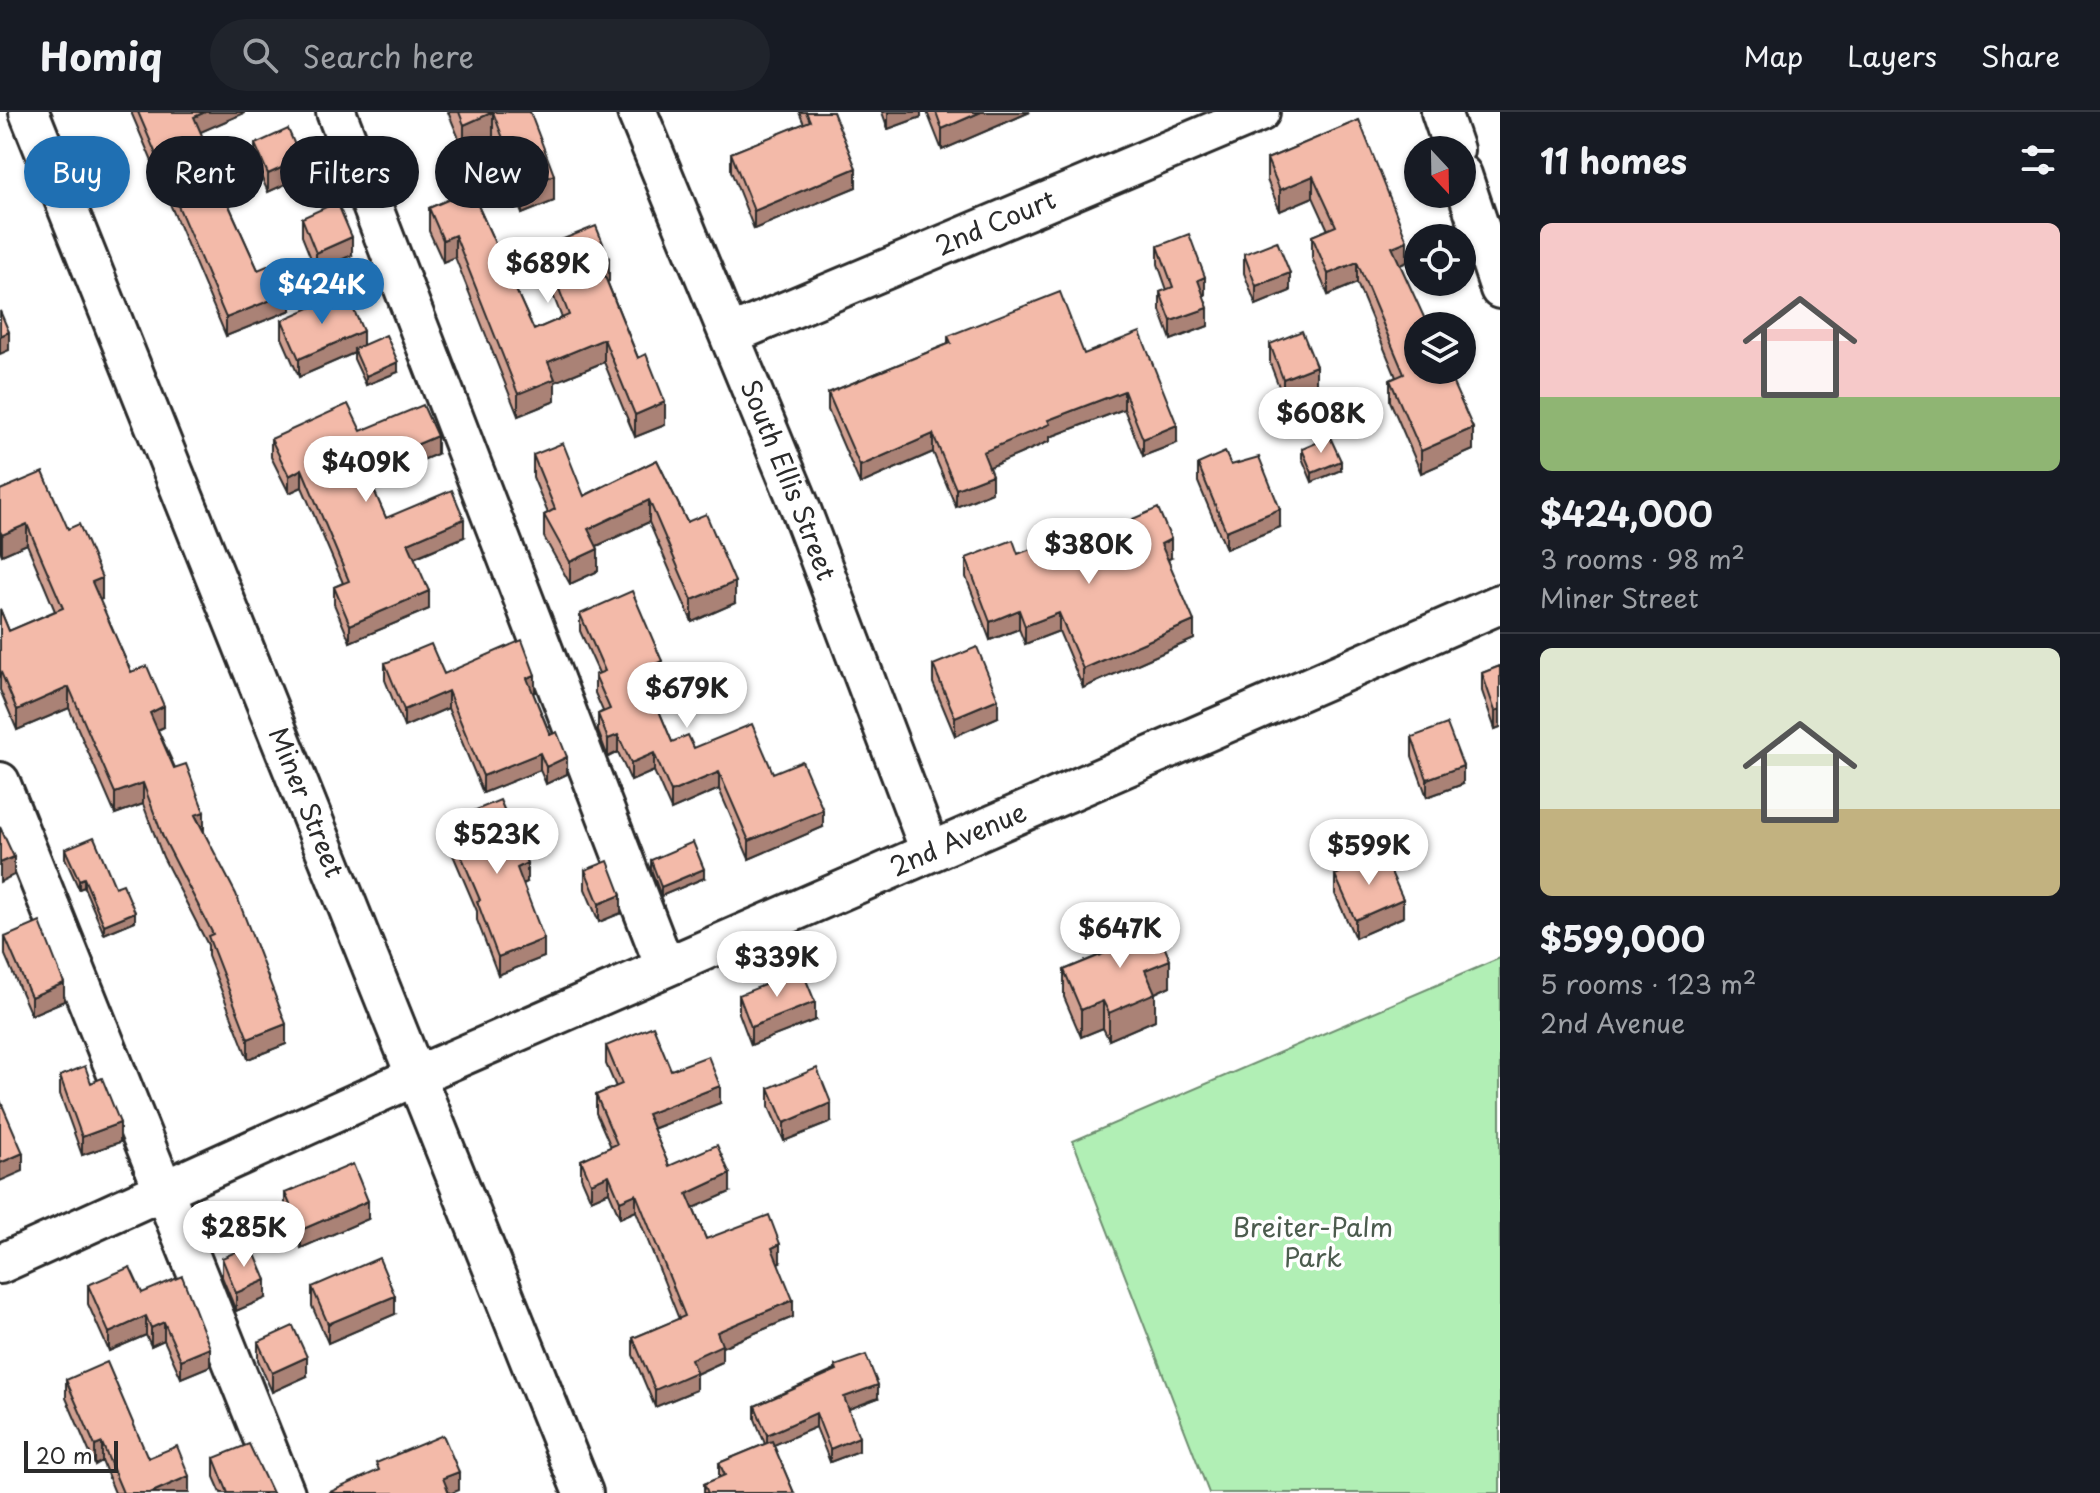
<!DOCTYPE html>
<meta charset="utf-8">
<style>
body{margin:0;font-family:"Playpen Sans",sans-serif;background:#20242c;color:#f1f3f6;height:100vh;display:flex;flex-direction:column;font-size:30px;white-space:nowrap}
*{box-sizing:border-box;margin:0}
p{font-size:26px;color:#9ea1a6}
.icon{flex:none;width:44px;height:44px;fill:none;stroke:currentColor;stroke-width:2;stroke-linecap:round;stroke-linejoin:round}
.map{position:relative;flex:1;overflow:hidden}
.drawer{display:flex;flex-direction:column;background:#171b24;width:600px}
.drawer>*{flex:none}
.guide{position:absolute;left:24px;top:24px;width:760px;height:72px;display:flex;gap:16px}
.needle{width:52px;rotate:158deg}
.tools{position:absolute;left:1404px;top:24px;display:grid;gap:16px}
.tools a{display:grid;place-items:center;width:72px;height:72px;border-radius:50%;background:#171b24;box-shadow:0 2px 6px #0004;font-size:40px}
.scale{position:absolute;left:24px;bottom:20px;width:94px;box-sizing:border-box;padding-left:8px;border:4px solid #2b2b2b;border-top:0;font-size:22px;line-height:28px;white-space:nowrap;color:#2b2b2b;-webkit-text-stroke:6px #fff;paint-order:stroke}
.price{position:absolute;translate:-50% -68px;padding:0 18px;border-radius:28px;background:#fff;color:#222;font-size:26px;line-height:52px;filter:drop-shadow(0 2px 4px #0008)}
.price::after{content:'';position:absolute;left:50%;top:48px;width:24px;height:18px;margin-left:-12px;background:inherit;clip-path:polygon(0 0,100% 0,50% 100%)}
.price.active{background:#1f6fb2;color:#fff}
ul{padding:0;list-style:none}
li{display:grid;align-content:center;gap:16px;height:424px;padding:0 40px}
li+li{border-top:2px solid #363941}
li span{display:grid;place-items:center;height:248px;border-radius:12px;color:#555}
li>.icon{margin-inline-start:auto}
span .icon{width:144px;height:144px;fill:#fffc;stroke-width:1}
li b{font-size:34px}
h2{display:flex;justify-content:space-between;align-items:center;height:96px;padding:0 40px;font-size:34px}
.chip{padding:0 28px;border-radius:36px;background:#171b24;box-shadow:0 2px 6px #0004;font-size:28px;line-height:72px}
.chip.active{background:#1f6fb2;color:#fff}
header{display:flex;align-items:center;gap:48px;box-sizing:border-box;height:112px;padding:0 40px;background:#171b24;border-bottom:2px solid #363941}
header strong{font-size:38px}
nav{display:flex;gap:44px;margin-inline-start:auto;font-size:28px}
.search{width:560px;height:72px;background:#20242c;display:flex;align-items:center;gap:20px;box-sizing:border-box;padding:0 28px;border-radius:44px;color:#9ea1a6;font-size:30px}
main{display:flex;flex:1;min-height:0}
.map>svg:first-child{display:block}
.green{fill:#b1efb5;stroke:#6e8d70;stroke-width:2}
.lines{fill:none;stroke-linecap:round;stroke-linejoin:round}
.minor-casing{stroke:#2b2b2b;stroke-width:44}
.minor{stroke:#fff;stroke-width:38}
.wall{fill:#d1a091;stroke:#2b2b2b;stroke-width:2}
.shaded-wall{fill:#aa8276;stroke:#2b2b2b;stroke-width:2}
.building{fill:#f3baa9;stroke:#2b2b2b;stroke-width:2}
.labels{text-anchor:middle;stroke-width:7;stroke-linejoin:round;paint-order:stroke}
.street-label{font-size:26px;fill:#2b2b2b;stroke:#fff}
.park-label{font-size:26px;fill:#4c5c4e;stroke:#fff}
</style>
<header>
<strong>Homiq</strong>
<div class="search"><svg class="icon" aria-label="search" viewBox="0 0 24 24"><circle cx="10" cy="10" r="6"/><path d="M15 15l6 6"/></svg>Search here</div>
<nav><a>Map</a><a>Layers</a><a>Share</a></nav>
</header>
<main>
<div class="map">
<svg width="1500" height="1381" viewBox="0 0 1500 1381">
<rect width="100%" height="100%" fill="#fff"/>
<filter id="ink" filterUnits="userSpaceOnUse"><feTurbulence type="fractalNoise" baseFrequency=".0125" numOctaves="2"/><feDisplacementMap in="SourceGraphic" scale="16" xChannelSelector="R" yChannelSelector="G"/><feConvolveMatrix kernelMatrix="1 2 1 2 8 2 1 2 1" color-interpolation-filters="sRGB"/></filter>
<g filter="url(#ink)">
<path class="green" d="M1500 846V1381H1209L1073 1029Z"/>
<g class="lines">
<g class="minor-casing">
<g id="minor">
<path id="s1" d="M29 0 583 1381"/>
<path d="M336 0 665 855"/>
<path id="s2" d="M637 0 800 395 930 739"/>
<path d="M1441 0 1454 38"/>
<path d="M1462 63 1500 177"/>
<path id="s3" d="M732 222 1260 0"/>
<path d="M0 670 285 1381"/>
<path id="s4" d="M0 1152 416 964 1500 492"/>
</g>
</g>
<use href="#minor" class="minor"/>
</g>
<path class="wall" d="M131 0H244V1L200 20 210 51 258 158 291 198 226 224Z
M448 0H530L554 89 522 102 493 26 464 39Z
M799 0H833L856 75 754 117 731 59V41L804 12Z
M882 0H921V5L888 17Z
M927 0H1030L942 38Z
M1359 8 1407 150 1400 153 1473 338 1421 361 1390 289V268L1396 265 1357 171 1328 183 1312 146V124L1328 118 1313 85 1280 99 1267 68V47Z
M255 32 301 65 268 80 255 51Z
M471 78 534 218 562 206 543 157V135L609 169H607L665 313 635 325 604 250 555 270V289L518 304 455 145 443 150 429 119V96Z
M302 106 352 143 316 159 302 124Z
M1158 134 1205 183 1203 184 1208 214 1171 228 1160 198V180L1167 178 1158 152Z
M1244 142 1290 179 1256 193 1244 161Z
M282 208 363 234 398 260 366 273 354 247V241L299 265 282 226Z
M948 224 1084 242 1177 331 1143 344 1124 297 1050 325V329L989 355 992 380 956 395 933 340 860 372 828 298V281L948 232Z
M1270 232 1316 273 1283 285 1270 251Z
M361 319 437 342 370 370 386 406 464 425 414 446 429 497 350 530 334 492V475L343 471 302 375 289 381 271 345V327Z
M1302 337 1341 358 1312 370 1302 346Z
M533 343 584 384 657 348 687 410 735 491 692 510 649 410 597 434 598 459 570 472 544 425V403L548 401 533 365Z
M1198 352 1231 353 1280 415 1226 437 1198 370Z
M0 378 68 417 102 487 99 488 131 560 164 615 158 618 204 720 286 932 248 947 208 844V833L163 745 143 692 115 702 69 596 17 618 0 578V497L9 519 55 499 27 432 2 443 0 439Z
M1096 423 1171 446 1168 447 1194 527 1083 576 1059 519 1025 532 1019 517 990 528 966 465V446L1018 442Z
M580 502 662 567 648 573 672 630 773 661 823 715 749 747 719 677 671 698 654 659 631 669 618 640 608 645 598 619V602L603 599 595 581V563L599 561 580 519Z
M385 551 535 580 533 581 567 662 546 672 540 658 483 681 448 596 404 615 385 568Z
M933 553 998 605 955 624 933 571Z
M1500 554V615L1495 617 1482 579V561Z
M1412 625 1463 672 1427 685 1412 644Z
M447 710 527 770 523 772 544 845 498 863 477 808V799L447 729Z
M65 737 115 775 135 809 104 822 84 775 79 777 65 746Z
M651 748 704 766 661 784 651 757Z
M585 758 621 801 599 810 585 777Z
M1335 763 1403 805 1355 826 1335 782Z
M1119 821 1170 874 1155 881V908L1109 928 1103 916 1081 925 1064 885V858L1119 835Z
M5 825 64 889 31 903 5 843Z
M739 883 815 908 751 933 739 901Z
M606 934 671 958 720 991 653 1017 669 1054 730 1080 693 1096 706 1127 780 1150 778 1151 793 1205 722 1235V1250L696 1262V1278L655 1295 633 1243V1226L679 1207 636 1099 620 1106 609 1080 591 1088 581 1065V1048L611 1035 596 1001V983L616 975 606 952Z
M60 964 91 971 120 1030 82 1043 60 982Z
M769 976 831 1010 784 1029 769 995Z
M285 1081 368 1107 301 1136 285 1099Z
M222 1146 266 1186 236 1199 222 1165Z
M88 1173 142 1181 210 1254 181 1266 164 1228 151 1234 146 1223 109 1239 88 1192Z
M312 1175 395 1202 328 1231 312 1194Z
M258 1230 307 1264 272 1280 258 1248Z
M835 1254 878 1286 848 1297 859 1339 830 1350 816 1315 773 1333 794 1381H704V1372L719 1366V1351L765 1332 755 1307V1294L835 1258Z
M66 1268 148 1346 189 1381H115L102 1349 95 1353 66 1286Z
M214 1346 272 1381H221L214 1365Z"/>
<path class="shaded-wall" d="M205 0H244V1L194 23V5Z
M493 0V26L464 39V13Z
M888 0H921V5L888 17Z
M981 0H1030L942 38V17Z
M301 47V65L268 80V62Z
M856 56V75L754 117V99Z
M554 63V89L522 102V76Z
M1313 64V85L1280 99V78Z
M455 123V145L443 150V128Z
M352 125V143L316 159V141Z
M1407 129V150L1392 156V135Z
M609 146V169L599 173V150Z
M1357 150V171L1328 183V162Z
M1290 161V179L1256 193V174Z
M1205 165V183L1198 186V168Z
M291 180V198L226 224V206Z
M1208 196V214L1171 228V209Z
M363 219V238L354 237V241L299 265V247Z
M9 220V238L0 242V224Z
M604 227V250L555 270V289L518 304V282L548 250Z
M398 250V260L366 273V264Z
M1316 254V273L1283 285V267Z
M1124 279V297L1050 325V329L983 358V340L1048 308Z
M665 290V313L635 325V303Z
M1177 313V331L1143 344V327Z
M1473 316V338L1421 361V339Z
M933 322V340L860 372V354Z
M437 324V342L364 372V355Z
M1341 349V358L1312 370V361Z
M302 357V375L289 381V364Z
M992 363V380L956 395V377Z
M649 388V410L588 438V417Z
M1280 397V415L1226 437V419Z
M464 407V425L408 448V431Z
M27 412V432L2 443V423Z
M1171 427V446L1161 450V432Z
M598 437V459L570 472V450Z
M102 466V487L92 491V470Z
M735 470V491L692 510V488Z
M429 479V497L350 530V513Z
M1019 498V517L990 528V510Z
M1059 501V519L1025 532V514Z
M1194 509V527L1083 576V557Z
M662 549V567L642 576V558Z
M535 563V580L527 583V566Z
M69 575V596L17 618V598Z
M448 579V596L404 615V598Z
M998 587V605L955 624V605Z
M164 594V615L150 621V601Z
M1500 597V615L1495 617V599Z
M618 623V640L608 645V627Z
M540 641V658L483 681V664Z
M654 641V659L631 669V651Z
M567 645V662L546 672V655Z
M1463 654V672L1427 685V667Z
M719 660V677L671 698V680Z
M143 671V692L115 702V681Z
M823 698V715L749 747V729Z
M204 700V720L195 703Z
M14 745V763L0 770V751Z
M527 751V770L517 774V756Z
M704 757V766L661 784V775Z
M84 766V775L79 777V768Z
M621 783V801L599 810V792Z
M1403 787V805L1355 826V808Z
M135 800V809L104 822V813Z
M544 827V845L498 863V845Z
M1170 848V874L1155 881V908L1109 928V901L1145 858Z
M64 871V889L31 903V885Z
M1103 889V916L1081 925V898Z
M815 890V908L751 933V915Z
M286 912V932L248 947V927Z
M720 974V991L647 1019V1002Z
M831 991V1010L784 1029V1011Z
M120 1011V1030L82 1043V1025Z
M23 1041V1059L0 1069V1051Z
M730 1062V1080L687 1099V1082Z
M609 1063V1080L591 1088V1071Z
M636 1082V1099L620 1106V1089Z
M368 1089V1107L301 1136V1118Z
M780 1132V1150L772 1153V1136Z
M266 1168V1186L236 1199V1181Z
M395 1184V1202L328 1231V1212Z
M793 1188V1205L722 1235V1250L696 1262V1278L655 1295V1278L691 1247 717 1220Z
M146 1204V1223L109 1239V1221Z
M164 1210V1228L151 1234V1216Z
M210 1236V1254L181 1266V1248Z
M307 1245V1264L272 1280V1261Z
M878 1273V1286L844 1299V1285Z
M816 1301V1315L767 1336V1323Z
M859 1325V1339L830 1350V1337Z
M102 1331V1349L95 1353V1334Z
M459 1360V1378L452 1381H443V1366Z
M189 1364V1381H150Z"/>
<path class="building" d="M138 0H205L194 5 210 42 206 43 258 158 279 149 291 180 226 206Z
M459 0H530L554 63 522 76 493 0 464 13Z
M806 0H833L856 56 754 99 731 41 810 9Z
M936 0H981L942 17Z
M1359 8 1407 129 1392 135 1428 214H1418V258H1447L1473 316 1421 339 1390 268 1404 262 1357 150 1328 162 1312 124 1336 114 1313 64 1280 78 1267 47Z
M288 17 301 47 268 62 255 32Z
M471 78 534 218 569 203 543 135 596 114 609 146 599 150 638 246 646 242 665 290 635 303 604 227 548 250 555 267 518 282 455 123 443 128 429 96Z
M337 90 352 125 316 141 302 106Z
M1189 122 1205 165 1198 168 1208 196 1171 209 1160 180 1173 175 1158 134Z
M1277 129 1290 161 1256 174 1244 142Z
M346 180 363 219 299 247 282 208Z
M1060 180 1084 242 1140 220 1177 313 1143 327 1124 279 1048 308 1050 312 983 340 992 363 956 377 933 322 860 354 828 281 951 231 948 224Z
M0 199 9 220 0 224Z
M1302 219 1316 254 1283 267 1270 232Z
M386 223 398 250 366 264 354 237Z
M348 292 361 319 423 293 437 324 364 355 386 406 452 378 464 407 408 431 429 479 350 513 334 475 349 469 302 357 289 364 271 327Z
M1330 325 1341 349 1312 361 1302 337Z
M563 331 584 384 657 348 687 410 706 402 735 470 692 488 649 388 588 417 598 437 570 450 544 403 555 397 533 343Z
M1225 340 1231 353 1259 345 1280 397 1226 419 1198 352Z
M43 360 68 417 79 412 102 466 92 470 131 560 147 554 164 594 150 601 174 656 186 652 204 700 195 703 236 782 286 912 248 927 208 824 213 822 163 725 143 671 115 681 69 575 17 598 0 558V497L9 519 63 496 27 412 2 423 0 419V378Z
M1158 396 1171 427 1161 432 1194 509 1083 557 1059 501 1025 514 1019 498 990 510 966 446 1013 428 1018 442 1092 414 1096 423Z
M632 479 662 549 642 558 672 630 688 623 694 636 752 612 773 661 802 649 823 698 749 729 719 660 671 680 654 641 631 651 618 623 608 627 598 602 610 597 595 563 605 559 580 502Z
M522 528 535 563 527 566 550 623 557 620 567 645 546 655 540 641 483 664 448 579 404 598 385 551 431 532 444 562Z
M977 535 998 587 955 605 933 553Z
M1500 554V597L1495 599 1482 561Z
M1447 612 1463 654 1427 667 1412 625Z
M500 688 527 751 517 756 544 827 498 845 477 789 480 788 447 710Z
M0 715 14 745 0 751Z
M94 725 115 775 123 772 135 800 104 813 84 766 79 768 65 737Z
M693 730 704 757 661 775 651 748Z
M1383 742 1403 787 1355 808 1335 763Z
M608 749 621 783 599 792 585 758Z
M1152 806 1170 848 1145 858 1155 881 1109 901 1103 889 1081 898 1064 858 1125 833 1119 821Z
M40 810 64 871 31 885 5 825Z
M802 858 815 890 751 915 739 883Z
M653 914 671 958 708 944 720 974 647 1002 669 1054 717 1033 730 1062 687 1082 706 1127 769 1103 780 1132 772 1136 793 1188 717 1220 722 1233 691 1247 696 1260 655 1278 633 1226 685 1204 636 1082 620 1089 609 1063 591 1071 581 1048 617 1032 596 983 622 972 606 934Z
M85 954 91 971 102 966 120 1011 82 1025 60 964Z
M817 956 831 991 784 1011 769 976Z
M0 988 23 1041 0 1051Z
M353 1052 368 1089 301 1118 285 1081Z
M251 1133 266 1168 236 1181 222 1146Z
M379 1146 395 1184 328 1212 312 1175Z
M130 1155 142 1181 182 1164 210 1236 181 1248 164 1210 151 1216 146 1204 109 1221 88 1173Z
M293 1214 307 1245 272 1261 258 1230Z
M866 1243 878 1273 844 1285 859 1325 830 1337 816 1301 767 1323 755 1294 837 1258 835 1254Z
M107 1250 148 1346 177 1334 189 1364 150 1381H123L102 1331 95 1334 66 1268Z
M443 1323 459 1360 443 1366 449 1381H328L379 1358 376 1351Z
M772 1329 794 1381H708L704 1372 725 1363 719 1351Z
M249 1332 272 1381H228L214 1346Z"/>
</g>
<g class="labels">
<g class="street-label">
<text dy="9" stroke="none"><textPath href="#s3" startOffset="286">2nd Court</textPath></text>
<text dy="9" stroke="none"><textPath href="#s2" startOffset="398">South Ellis Street</textPath></text>
<text dy="9" stroke="none"><textPath href="#s1" startOffset="744">Miner Street</textPath></text>
<text dy="9" stroke="none"><textPath href="#s4" startOffset="1048">2nd Avenue</textPath></text>
</g>
<g class="park-label">
<text x="1313" y="1125">Breiter-Palm<tspan x="1313" dy="30">Park</tspan></text>
</g>
</g>
</svg>
<div class="tools">
<a><svg class="needle" viewBox="-14 -14 28 28"><path d="M0-13l5 13h-10z" fill="#e53935"/><path d="M0 13l5-13h-10z" fill="#9ea1a6"/></svg></a>
<a><svg class="icon" aria-label="locate" viewBox="0 0 24 24"><circle cx="12" cy="12" r="6"/><path d="M12 2v4M12 18v4M2 12h4M18 12h4"/></svg></a>
<a><svg class="icon" aria-label="layers" viewBox="0 0 24 24"><path d="M12 4l9 5-9 5-9-5zM3 14l9 5 9-5"/></svg></a>
</div>
<div class="scale">20 m</div>
<b class="price" style="left:548px;top:193px">$689K</b>
<b class="price active" style="left:322px;top:214px">$424K</b>
<b class="price" style="left:1321px;top:343px">$608K</b>
<b class="price" style="left:366px;top:392px">$409K</b>
<b class="price" style="left:1089px;top:474px">$380K</b>
<b class="price" style="left:687px;top:618px">$679K</b>
<b class="price" style="left:497px;top:764px">$523K</b>
<b class="price" style="left:1369px;top:775px">$599K</b>
<b class="price" style="left:1120px;top:858px">$647K</b>
<b class="price" style="left:777px;top:887px">$339K</b>
<b class="price" style="left:244px;top:1157px">$285K</b>
<div class="guide">
<a class="chip active">Buy</a>
<a class="chip">Rent</a>
<a class="chip">Filters</a>
<a class="chip">New</a>
</div>
</div>
<section class="drawer">
<h2>11 homes<svg class="icon" aria-label="filters" viewBox="0 0 24 24"><path d="M4 7h16M4 17h16"/><circle cx="9" cy="7" r="2"/><circle cx="15" cy="17" r="2"/></svg></h2>
<ul>
<li><span style="background:linear-gradient(#f6c9c9 70%,#8fb573 0)"><svg class="icon" aria-label="home" viewBox="0 0 24 24"><path d="M3 11l9-7 9 7M6 9v11h12V9"/></svg></span><div><b>$424,000</b><p>3 rooms · 98 m²</p><p>Miner Street</p></div></li>
<li><span style="background:linear-gradient(#dfe7d0 65%,#c2b280 0)"><svg class="icon" aria-label="home" viewBox="0 0 24 24"><path d="M3 11l9-7 9 7M6 9v11h12V9"/></svg></span><div><b>$599,000</b><p>5 rooms · 123 m²</p><p>2nd Avenue</p></div></li>
</ul>
</section>
</main>
